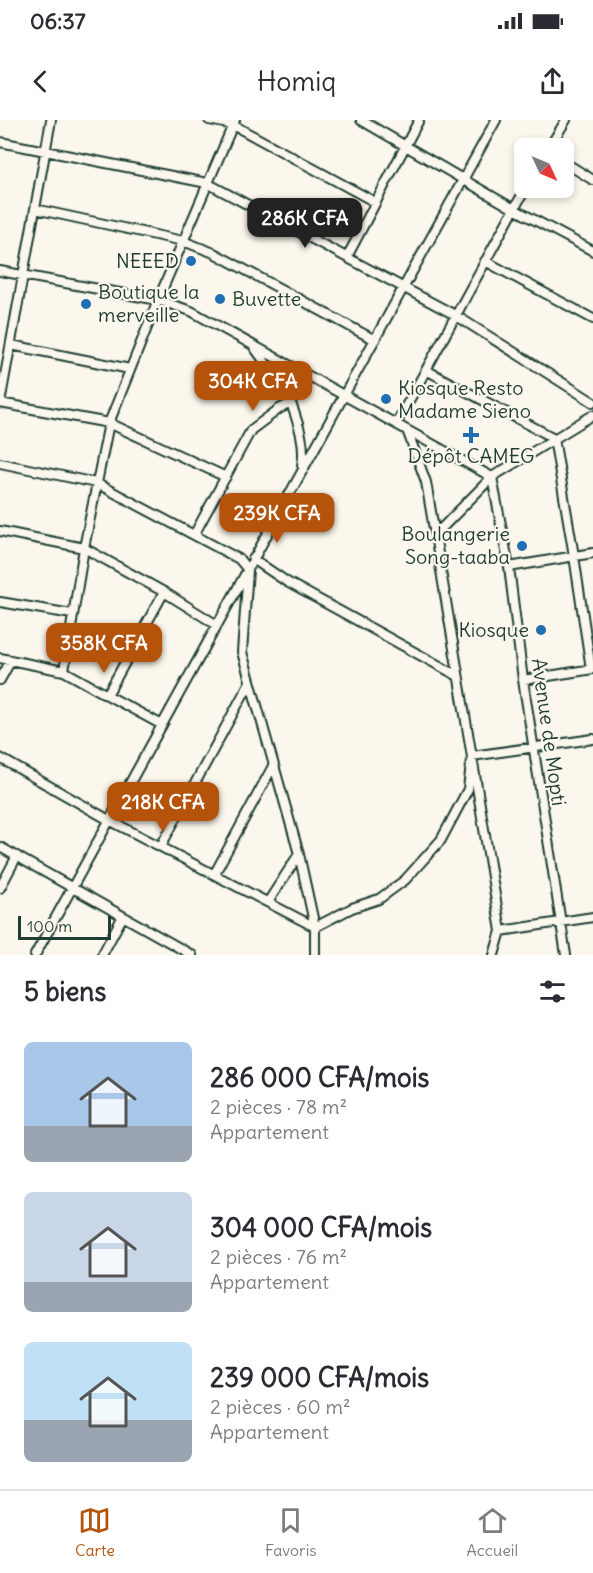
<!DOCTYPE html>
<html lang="fr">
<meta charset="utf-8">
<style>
body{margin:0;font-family:Delius,sans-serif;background:#f7f7f7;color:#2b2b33;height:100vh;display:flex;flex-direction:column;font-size:22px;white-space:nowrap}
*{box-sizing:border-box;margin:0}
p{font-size:20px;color:#7c7c81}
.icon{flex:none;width:33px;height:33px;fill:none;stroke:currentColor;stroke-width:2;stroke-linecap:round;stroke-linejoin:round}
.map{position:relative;height:835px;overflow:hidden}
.panel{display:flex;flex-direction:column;background:#fff;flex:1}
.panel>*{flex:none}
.needle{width:39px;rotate:134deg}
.controls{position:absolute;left:514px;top:18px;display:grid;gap:12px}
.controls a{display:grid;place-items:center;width:60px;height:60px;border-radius:9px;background:#fff;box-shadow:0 3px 9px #0003;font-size:30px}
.scale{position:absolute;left:18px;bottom:15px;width:93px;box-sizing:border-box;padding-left:6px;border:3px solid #1f3d34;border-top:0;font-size:16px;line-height:21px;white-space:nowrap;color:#1f3d34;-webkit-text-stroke:4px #fbf7ec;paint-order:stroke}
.price{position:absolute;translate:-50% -51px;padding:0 14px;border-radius:12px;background:#b45309;color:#fff;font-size:20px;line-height:39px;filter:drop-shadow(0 2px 3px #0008)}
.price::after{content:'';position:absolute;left:50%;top:36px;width:18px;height:14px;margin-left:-9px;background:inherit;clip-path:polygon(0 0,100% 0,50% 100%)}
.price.on{background:#222;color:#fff}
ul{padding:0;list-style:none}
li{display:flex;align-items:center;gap:18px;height:150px;padding:0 24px}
li span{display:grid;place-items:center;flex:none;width:168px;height:120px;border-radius:9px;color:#555}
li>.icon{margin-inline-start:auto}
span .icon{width:72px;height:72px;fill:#fffc;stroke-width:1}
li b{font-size:26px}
h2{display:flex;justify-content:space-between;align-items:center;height:72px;padding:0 24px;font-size:26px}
.status{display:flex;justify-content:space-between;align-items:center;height:42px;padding:0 30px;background:#fff;direction:ltr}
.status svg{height:16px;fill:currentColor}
header{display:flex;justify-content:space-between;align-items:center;height:78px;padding:0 24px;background:#fff;font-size:27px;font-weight:600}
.tabs{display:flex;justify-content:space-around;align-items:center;height:84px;border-top:2px solid #e1e1e2;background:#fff;font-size:16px;color:#7c7c81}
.tabs a{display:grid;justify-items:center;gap:3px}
.tabs .on{color:#b45309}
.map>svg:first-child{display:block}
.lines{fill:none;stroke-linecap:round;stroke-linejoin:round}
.minor-casing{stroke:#1f3d34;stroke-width:12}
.minor{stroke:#fbf7ec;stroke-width:8}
.poi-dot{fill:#1f6fb2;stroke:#fbf7ec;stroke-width:2}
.labels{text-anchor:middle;stroke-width:4.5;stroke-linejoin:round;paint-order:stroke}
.poi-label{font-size:20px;fill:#1f3d34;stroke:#fbf7ec;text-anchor:end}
.street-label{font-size:20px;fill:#1f3d34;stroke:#fbf7ec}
</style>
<div class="status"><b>06:37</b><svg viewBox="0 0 49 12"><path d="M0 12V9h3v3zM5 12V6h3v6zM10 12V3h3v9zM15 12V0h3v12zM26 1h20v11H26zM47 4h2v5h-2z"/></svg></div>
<header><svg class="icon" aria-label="back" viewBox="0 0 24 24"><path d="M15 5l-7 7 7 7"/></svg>Homiq<svg class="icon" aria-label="share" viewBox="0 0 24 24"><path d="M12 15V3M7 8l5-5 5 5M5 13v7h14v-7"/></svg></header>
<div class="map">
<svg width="593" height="835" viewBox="0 0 593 835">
<rect width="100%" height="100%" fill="#fbf7ec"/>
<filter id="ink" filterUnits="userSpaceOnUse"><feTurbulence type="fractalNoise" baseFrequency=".0167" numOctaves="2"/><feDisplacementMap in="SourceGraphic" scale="12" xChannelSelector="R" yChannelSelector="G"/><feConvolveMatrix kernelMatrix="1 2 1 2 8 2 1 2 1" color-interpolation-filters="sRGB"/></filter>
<g filter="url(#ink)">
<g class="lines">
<g class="minor-casing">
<path id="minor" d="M209 0 233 5 375 82
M361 0 514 89 426 250
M0 22 207 63 455 195 593 282
M549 28 566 0
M564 42 593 60
M526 68 514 89 593 131
M35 89 183 121 214 133 375 220
M347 137 419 0
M485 141 593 199
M0 151 158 180 191 191 492 357 509 447 523 560 566 835
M11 225 130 249
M254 227 275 256 291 283
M0 283 51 0
M0 283 109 303 226 357
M396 304 426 250 554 318 574 436 591 549
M407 310 426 362 435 415
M0 343 96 363 239 439 248 450 242 532 299 734 315 807V835
M0 411 84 428 164 472 217 505
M194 415 251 310 279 289 291 283C298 303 306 324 302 345
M253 439 287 462 458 556
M509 447 593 433
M0 482 72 494
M0 538 64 551 107 575
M64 551 84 428 109 303 158 180 235 0
M0 560 11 540
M523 560 593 549
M162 605 107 575 164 472
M0 638 109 700 315 807 352 788 379 779 405 760 441 720 468 669 472 636 593 619
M161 726 250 562
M0 727 192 835
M215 753 273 646
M0 768 17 736
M268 782 299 734
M501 811 593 797
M35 835 496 0
M102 835 123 796
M494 835 501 811 435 415 492 357 593 295"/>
</g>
<use href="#minor" class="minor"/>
</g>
</g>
<g class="poi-dot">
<circle cx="191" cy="141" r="6"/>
<circle cx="220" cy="179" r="6"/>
<circle cx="86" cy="184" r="6"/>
<circle cx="386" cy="279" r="6"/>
<path d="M468 306h6v6h6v6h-6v6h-6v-6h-6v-6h6z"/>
<circle cx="522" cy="426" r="6"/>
<circle cx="541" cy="510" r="6"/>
</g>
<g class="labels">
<g class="poi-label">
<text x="179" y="148">NEEED</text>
<text x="98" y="179" text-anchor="start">Boutique la<tspan x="98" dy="23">merveille</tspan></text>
<text x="232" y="186" text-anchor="start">Buvette</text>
<text x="398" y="275" text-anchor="start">Kiosque Resto<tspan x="398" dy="23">Madame Sieno</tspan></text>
<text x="471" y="343" text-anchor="middle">Dépôt CAMEG</text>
<text x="510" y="421">Boulangerie<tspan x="510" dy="23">Song-taaba</tspan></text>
<text x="529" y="517">Kiosque</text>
</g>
<g class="street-label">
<text transform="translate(549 612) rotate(82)" y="7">Avenue de Mopti</text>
</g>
</g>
</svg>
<div class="controls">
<a><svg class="needle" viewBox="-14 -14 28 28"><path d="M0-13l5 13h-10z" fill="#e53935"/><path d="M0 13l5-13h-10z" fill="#7c7c81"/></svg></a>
</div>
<div class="scale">100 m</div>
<b class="price on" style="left:305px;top:129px">286K CFA</b>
<b class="price" style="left:253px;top:292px">304K CFA</b>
<b class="price" style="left:277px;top:424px">239K CFA</b>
<b class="price" style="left:104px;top:554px">358K CFA</b>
<b class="price" style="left:163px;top:713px">218K CFA</b>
</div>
<section class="panel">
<h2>5 biens<svg class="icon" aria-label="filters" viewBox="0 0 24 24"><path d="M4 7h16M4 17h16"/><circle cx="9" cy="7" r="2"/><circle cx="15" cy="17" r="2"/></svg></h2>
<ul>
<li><span style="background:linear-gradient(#a9c7e8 70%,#9aa5b1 0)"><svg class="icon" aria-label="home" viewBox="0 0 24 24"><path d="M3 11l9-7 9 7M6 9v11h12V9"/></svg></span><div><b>286 000 CFA/mois</b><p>2 pièces · 78 m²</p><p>Appartement</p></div></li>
<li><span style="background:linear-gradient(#c9d6e8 75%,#9aa5b1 0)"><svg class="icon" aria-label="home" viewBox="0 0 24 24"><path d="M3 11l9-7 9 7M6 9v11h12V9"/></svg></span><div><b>304 000 CFA/mois</b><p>2 pièces · 76 m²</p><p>Appartement</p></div></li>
<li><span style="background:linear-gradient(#bfe0f5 65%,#9aa5b1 0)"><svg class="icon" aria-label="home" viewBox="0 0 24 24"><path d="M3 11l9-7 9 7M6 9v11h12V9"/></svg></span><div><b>239 000 CFA/mois</b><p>2 pièces · 60 m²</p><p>Appartement</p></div></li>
</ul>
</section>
<nav class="tabs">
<a class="on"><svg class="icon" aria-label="map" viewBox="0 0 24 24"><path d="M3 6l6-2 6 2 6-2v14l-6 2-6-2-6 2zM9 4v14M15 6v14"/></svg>Carte</a>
<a><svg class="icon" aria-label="saved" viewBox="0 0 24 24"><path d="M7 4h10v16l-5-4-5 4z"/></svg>Favoris</a>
<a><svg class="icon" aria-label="home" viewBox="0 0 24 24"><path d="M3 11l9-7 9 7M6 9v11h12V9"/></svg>Accueil</a>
</nav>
